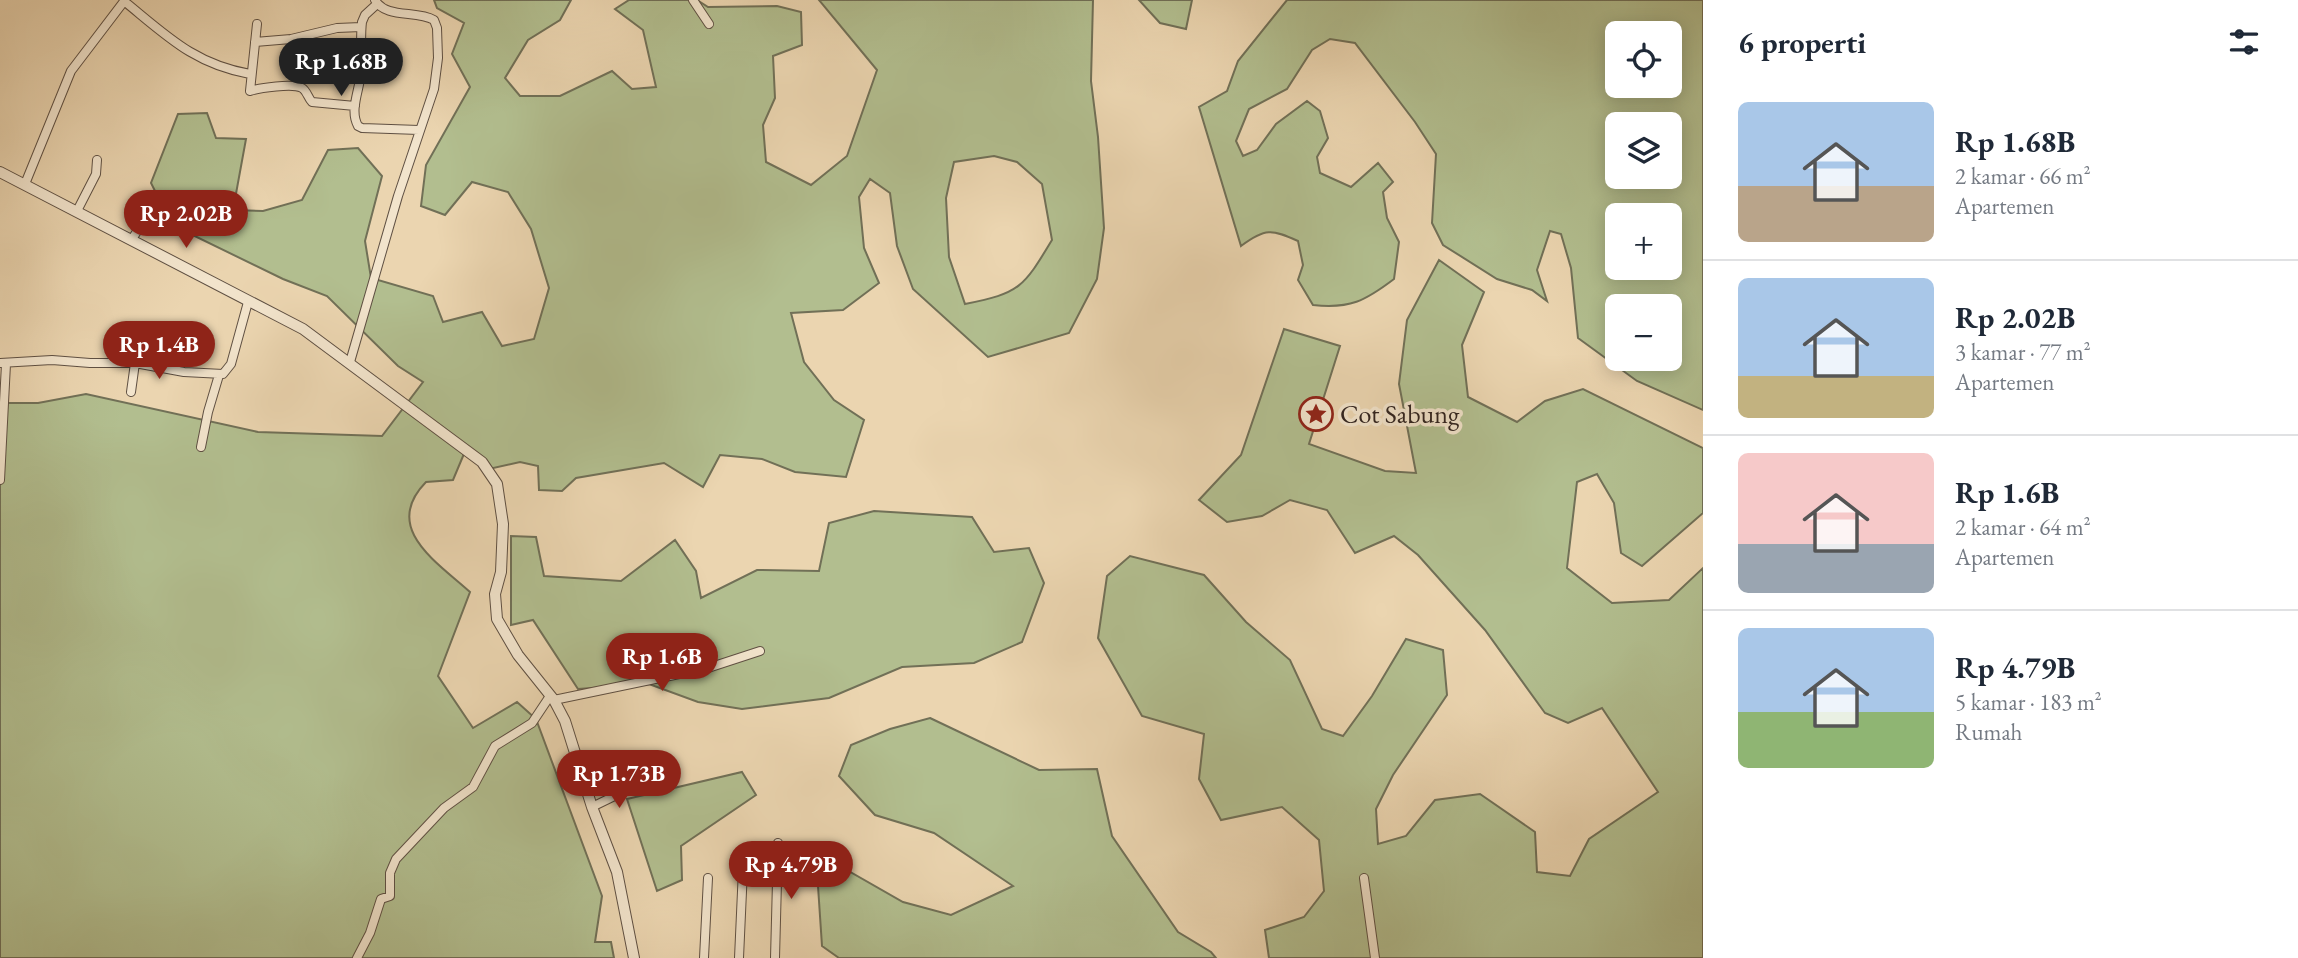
<!DOCTYPE html>
<html lang="id">
<meta charset="utf-8">
<style>
body{margin:0;font-family:"EB Garamond",serif;background:#f6f6f7;color:#1f2937;height:100vh;display:flex;flex-direction:column;font-size:26px;white-space:nowrap}
*{box-sizing:border-box;margin:0}
p{font-size:23px;color:#747a83}
.icon{flex:none;width:38px;height:38px;fill:none;stroke:currentColor;stroke-width:2;stroke-linecap:round;stroke-linejoin:round}
.map{position:relative;flex:1;overflow:hidden}
.sheet{display:flex;flex-direction:column;background:#fff;width:595px}
.sheet>*{flex:none}
.buttons{position:absolute;left:1605px;top:21px;display:grid;gap:14px}
.buttons a{display:grid;place-items:center;width:77px;height:77px;border-radius:10px;background:#fff;box-shadow:0 4px 18px #0003;font-size:35px}
.price{position:absolute;translate:-50% -60px;padding:0 16px;border-radius:24px;background:#8f2418;color:#fff;font-size:23px;line-height:46px;filter:drop-shadow(0 2px 4px #0008)}
.price::after{content:'';position:absolute;left:50%;top:42px;width:21px;height:16px;margin-left:-10px;background:inherit;clip-path:polygon(0 0,100% 0,50% 100%)}
.price.current{background:#222;color:#fff}
ul{padding:0;list-style:none}
li{display:flex;align-items:center;gap:21px;height:175px;padding:0 35px}
li+li{border-top:2px solid #e0e1e3}
li span{display:grid;place-items:center;flex:none;width:196px;height:140px;border-radius:10px;color:#555}
li>.icon{margin-inline-start:auto}
span .icon{width:84px;height:84px;fill:#fffc;stroke-width:1}
li b{font-size:30px}
h2{display:flex;justify-content:space-between;align-items:center;height:84px;padding:0 35px;font-size:30px}
main{display:flex;flex:1;min-height:0}
.map>svg:first-child{display:block}
.green{fill:#b2be8f;stroke:#717057;stroke-width:2;fill-rule:evenodd}
.lines{fill:none;stroke-linecap:round;stroke-linejoin:round}
.minor-casing{stroke:#5f5043;stroke-width:10}
.tertiary-casing{stroke:#5f5043;stroke-width:12}
.minor{stroke:#f2e4cc;stroke-width:8}
.tertiary{stroke:#f2e4cc;stroke-width:10}
.labels{text-anchor:middle;stroke-width:7;stroke-linejoin:round;paint-order:stroke}
.poi-label{font-size:26px;fill:#30231f;stroke:#f2e4cc;text-anchor:start}
</style>
<main>
<div class="map">
<svg width="1703" height="958" viewBox="0 0 1703 958">
<rect width="100%" height="100%" fill="#ebd5b0"/>
<filter id="stains"><feTurbulence type="fractalNoise" baseFrequency=".00286" numOctaves="4"/><feColorMatrix values="0 0 0 0 .2 0 0 0 0 .09 0 0 0 0 .02 0 0 0 .5 -.17"/></filter>
<radialGradient id="worn" r=".72"><stop offset=".6" stop-color="#630" stop-opacity="0"/><stop offset="1" stop-color="#630" stop-opacity=".3"/></radialGradient>
<path class="green" d="M434 0H571L560 20 528 40 505 78 520 96H560L612 71 632 89 656 87 643 30 615 9 629 0H697L708 7 777 6 801 12 802 45 773 56 775 98 763 125 766 162 811 185 847 156 877 70 819 0H1093L1091 81 1098 137 1104 228 1097 279 1069 333 988 357 913 289 897 246 890 193 870 179 859 197 864 248 879 283 843 310 791 313 804 362 834 400 864 420 846 477 795 472 762 459 720 455 703 487 664 463 576 478 562 491 539 490 538 466 520 462 489 469 466 449 453 480 426 482C381 528 437 562 470 592L438 676 473 728 517 702 536 719 602 896 595 942H611L614 958H0V403H38L86 394 258 432 382 436 423 382 398 366 327 296 283 279 172 225 151 183 178 114 207 113 216 138 246 139 233 210 263 211 302 200 328 150 358 148 382 176 365 241 371 278 433 296 443 322 482 312 502 346 534 339 549 288 531 229 508 192 472 182 445 215 421 206 426 165 470 87 452 54 464 23 437 8ZM994 156 1017 162 1042 184 1052 240C1023 288 1020 293 965 304L949 257 946 198 954 162Z
M1139 0H1192L1186 29 1160 23Z
M1287 0H1703V410L1637 381 1578 338 1571 268 1561 234 1550 231 1537 270 1547 301 1532 290 1497 279 1443 245 1432 223 1436 154 1415 122 1355 43 1330 39 1312 50 1287 89 1249 109 1236 141 1243 156 1257 150 1276 124 1307 101 1320 111 1328 138 1317 157 1320 173 1351 187 1378 163 1393 182 1383 192 1387 218 1399 242 1394 279C1365 301 1350 309 1313 305L1298 280 1303 265 1298 241C1272 229 1265 228 1241 246L1199 107 1227 91 1238 61ZM1617 33H1670V86H1617ZM1617 124H1670V177H1617ZM1617 215H1670V268H1617ZM1617 306H1670V359H1617Z
M1439 260 1484 292 1462 345 1468 397 1517 422 1545 401 1583 389 1703 448V513L1642 566 1621 553 1614 503 1597 474 1577 482 1567 568 1612 603 1669 600 1703 568V958H1269L1265 930 1304 917 1324 891 1319 840 1282 807 1221 820 1199 779 1204 734 1142 716 1098 638 1107 576 1130 556 1204 575 1246 622 1290 660 1322 729 1343 736 1372 696 1406 639 1443 650 1447 695 1393 775 1376 809 1378 844 1406 836 1435 800 1480 794 1535 832 1537 872 1570 876 1589 839 1658 792 1602 708 1568 723 1545 713 1485 630 1418 555 1394 536 1355 553 1327 510 1290 500 1262 516 1227 522 1199 500 1241 455 1284 329 1340 346 1309 444 1385 471 1416 473 1399 384 1407 320Z
M874 511 972 517 994 552 1029 548 1044 583 1022 642 974 663 902 667 829 698 742 709 698 702 649 684 578 689 533 620 511 625V536L536 537 544 576 621 581 675 540 696 571 701 598 757 570 819 571 829 523Z
M930 718 1039 770 1097 769 1112 836 1178 932 1211 952 1216 958H839L822 946 817 871 845 869 903 902 951 915 1013 886 934 833 875 815 839 776 851 745 890 729Z
M742 772 756 795 681 846 682 880 657 891 627 799Z"/>
<g class="lines">
<g class="minor-casing">
<path id="minor" d="M693 0 709 24
M124 1C167 36 194 64 250 74
M377 4 365 15 362 22C360 38 362 55 361 72 360 89 349 110 358 126L362 128 419 130
M257 24 250 91C259 88 293 83 302 88 307 91 308 98 312 102L355 106
M255 42 291 39 337 28 361 27
M25 184 71 71 125 0
M77 211 96 174 97 160
M132 239 150 212
M350 362 398 196 434 89 438 58 437 28 434 20C416 10 386 19 375 0
M0 363 52 360 90 363H135L184 372 223 374 231 364 248 302
M131 392 135 363
M201 447 208 412 219 375
M0 480 6 364
M554 700 708 668 760 651
M592 807 633 787
M1364 878 1375 958
M357 958 370 933 381 899 390 896V873L396 859 444 808 473 787 495 746 532 723 550 696
M704 958 708 878
M739 958 743 869
M775 958 778 843"/>
</g>
<g class="tertiary-casing">
<path id="tertiary" d="M0 172 303 329 482 462 497 484 503 524 501 572 495 594 497 619 518 655 554 700 565 721 592 807 617 872 634 958"/>
</g>
<use href="#minor" class="minor"/>
<use href="#tertiary" class="tertiary"/>
</g>
<defs>
<g id="sight-ring" transform="scale(1.75)"><circle r="9.5" fill="#f2e4cc" stroke="#8f2418" stroke-width="1.5"/><path d="M0-6L1.8-2.2L6-1.7L2.9 1.2L3.7 5.4L0 3.3L-3.7 5.4L-2.9 1.2L-6-1.7L-1.8-2.2Z" fill="#8f2418"/></g>
</defs>
<g fill-rule="evenodd">
<use href="#sight-ring" x="1316" y="414"/>
</g>
<g class="labels">
<g class="poi-label">
<text x="1340" y="423">Cot Sabung</text>
</g>
</g>
<rect width="100%" height="100%" filter="url(#stains)"/>
<rect width="100%" height="100%" fill="url(#worn)"/>
</svg>
<div class="buttons">
<a><svg class="icon" aria-label="locate" viewBox="0 0 24 24"><circle cx="12" cy="12" r="6"/><path d="M12 2v4M12 18v4M2 12h4M18 12h4"/></svg></a>
<a><svg class="icon" aria-label="layers" viewBox="0 0 24 24"><path d="M12 4l9 5-9 5-9-5zM3 14l9 5 9-5"/></svg></a>
<a>+</a>
<a>−</a>
</div>
<b class="price current" style="left:341px;top:98px">Rp 1.68B</b>
<b class="price" style="left:186px;top:250px">Rp 2.02B</b>
<b class="price" style="left:159px;top:381px">Rp 1.4B</b>
<b class="price" style="left:662px;top:693px">Rp 1.6B</b>
<b class="price" style="left:619px;top:810px">Rp 1.73B</b>
<b class="price" style="left:791px;top:901px">Rp 4.79B</b>
</div>
<section class="sheet">
<h2>6 properti<svg class="icon" aria-label="filters" viewBox="0 0 24 24"><path d="M4 7h16M4 17h16"/><circle cx="9" cy="7" r="2"/><circle cx="15" cy="17" r="2"/></svg></h2>
<ul>
<li><span style="background:linear-gradient(#a9c7e8 60%,#b9a48a 0)"><svg class="icon" aria-label="home" viewBox="0 0 24 24"><path d="M3 11l9-7 9 7M6 9v11h12V9"/></svg></span><div><b>Rp 1.68B</b><p>2 kamar · 66 m²</p><p>Apartemen</p></div></li>
<li><span style="background:linear-gradient(#a9c7e8 70%,#c2b280 0)"><svg class="icon" aria-label="home" viewBox="0 0 24 24"><path d="M3 11l9-7 9 7M6 9v11h12V9"/></svg></span><div><b>Rp 2.02B</b><p>3 kamar · 77 m²</p><p>Apartemen</p></div></li>
<li><span style="background:linear-gradient(#f6c9c9 65%,#9aa5b1 0)"><svg class="icon" aria-label="home" viewBox="0 0 24 24"><path d="M3 11l9-7 9 7M6 9v11h12V9"/></svg></span><div><b>Rp 1.6B</b><p>2 kamar · 64 m²</p><p>Apartemen</p></div></li>
<li><span style="background:linear-gradient(#a9c7e8 60%,#8fb573 0)"><svg class="icon" aria-label="home" viewBox="0 0 24 24"><path d="M3 11l9-7 9 7M6 9v11h12V9"/></svg></span><div><b>Rp 4.79B</b><p>5 kamar · 183 m²</p><p>Rumah</p></div></li>
</ul>
</section>
</main>
